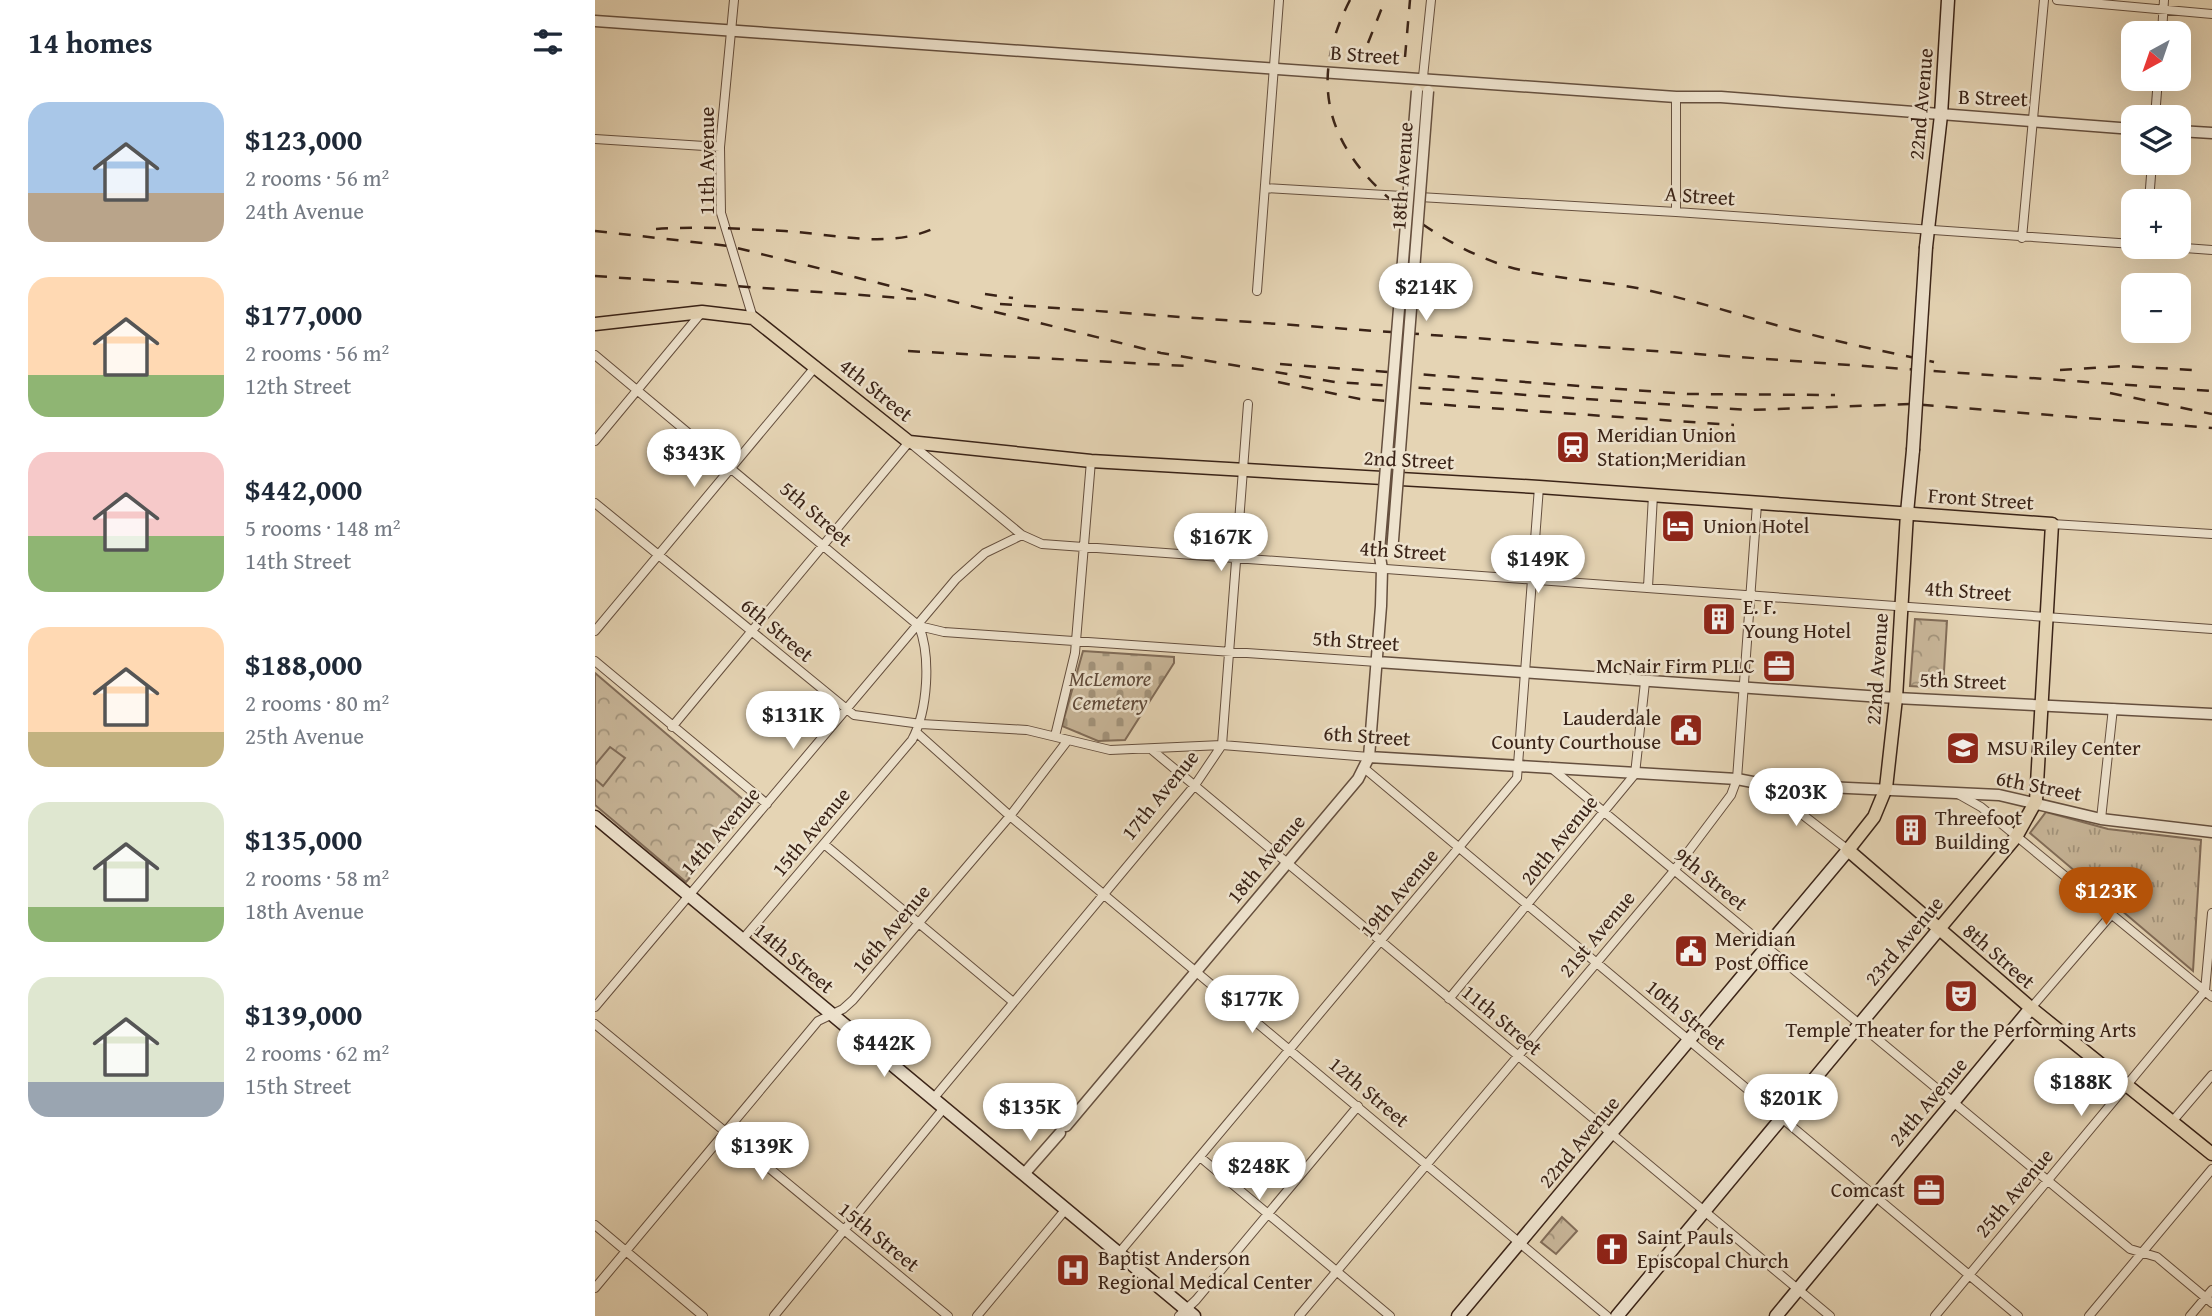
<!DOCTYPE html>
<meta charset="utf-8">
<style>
body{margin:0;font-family:"Gentium Book Plus",serif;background:#f6f6f7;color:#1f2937;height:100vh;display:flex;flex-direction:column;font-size:26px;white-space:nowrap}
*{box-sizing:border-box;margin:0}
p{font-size:23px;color:#747a83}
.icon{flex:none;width:38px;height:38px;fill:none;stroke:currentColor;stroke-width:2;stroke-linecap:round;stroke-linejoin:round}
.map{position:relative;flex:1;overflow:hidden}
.side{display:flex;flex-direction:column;background:#fff;width:595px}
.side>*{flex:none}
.needle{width:46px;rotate:220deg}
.controls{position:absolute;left:1526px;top:21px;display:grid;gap:14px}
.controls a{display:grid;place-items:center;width:70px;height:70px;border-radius:14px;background:#fff;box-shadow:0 7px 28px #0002;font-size:35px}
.price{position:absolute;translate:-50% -60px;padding:0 16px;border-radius:24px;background:#fff;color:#222;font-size:23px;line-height:46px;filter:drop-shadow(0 2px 4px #0008)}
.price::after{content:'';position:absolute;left:50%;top:42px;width:21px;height:16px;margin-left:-10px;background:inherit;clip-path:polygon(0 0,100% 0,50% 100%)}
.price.active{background:#b45309;color:#fff}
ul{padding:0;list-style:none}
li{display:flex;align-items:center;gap:21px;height:175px;padding:0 28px}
li span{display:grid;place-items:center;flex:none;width:196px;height:140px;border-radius:21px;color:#555}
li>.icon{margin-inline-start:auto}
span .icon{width:84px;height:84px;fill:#fffc;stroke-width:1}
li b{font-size:30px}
h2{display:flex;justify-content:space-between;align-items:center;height:84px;padding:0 28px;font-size:30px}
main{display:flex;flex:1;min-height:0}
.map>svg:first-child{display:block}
.grass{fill:url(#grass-tufts);stroke:#816c58;stroke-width:2}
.cemetery{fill:url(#cemetery-stones);stroke:#816c58;stroke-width:2}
.park{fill:url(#park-crowns);stroke:#816c58;stroke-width:2}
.pitch{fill:#c8b699;stroke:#816c58;stroke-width:2}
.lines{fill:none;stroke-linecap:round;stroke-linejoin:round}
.minor-casing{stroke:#654f3e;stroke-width:10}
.tertiary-casing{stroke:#654f3e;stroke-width:13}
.secondary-casing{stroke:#3a2317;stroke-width:15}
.primary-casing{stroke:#3a2317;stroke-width:15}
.minor{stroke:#eee3ce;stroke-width:8}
.tertiary{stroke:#eee3ce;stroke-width:10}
.secondary{stroke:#eee3ce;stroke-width:12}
.primary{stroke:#e5d4b4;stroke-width:12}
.rail{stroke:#3a2317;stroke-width:2.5;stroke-dasharray:12 12;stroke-linecap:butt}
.tertiary-bridge-casing{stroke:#654f3e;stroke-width:13;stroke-linecap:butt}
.secondary-bridge-casing{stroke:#3a2317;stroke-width:15;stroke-linecap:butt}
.tertiary-bridge{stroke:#eee3ce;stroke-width:10}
.secondary-bridge{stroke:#eee3ce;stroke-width:12}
.labels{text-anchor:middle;stroke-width:5;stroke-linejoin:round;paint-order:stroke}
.street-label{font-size:21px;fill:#3a2317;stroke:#eee3ce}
.poi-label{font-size:21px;fill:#3a2317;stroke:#eee3ce;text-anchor:start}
.park-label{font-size:21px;font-style:italic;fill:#5e4838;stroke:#eee3ce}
</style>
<main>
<section class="side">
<h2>14 homes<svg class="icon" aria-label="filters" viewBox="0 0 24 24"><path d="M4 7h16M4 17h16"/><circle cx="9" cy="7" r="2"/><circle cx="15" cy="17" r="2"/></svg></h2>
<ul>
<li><span style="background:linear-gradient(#a9c7e8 65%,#b9a48a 0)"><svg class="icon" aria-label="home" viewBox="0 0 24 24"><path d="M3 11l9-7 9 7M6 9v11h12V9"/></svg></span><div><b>$123,000</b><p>2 rooms · 56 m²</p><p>24th Avenue</p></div></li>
<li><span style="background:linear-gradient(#ffd9b3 70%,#8fb573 0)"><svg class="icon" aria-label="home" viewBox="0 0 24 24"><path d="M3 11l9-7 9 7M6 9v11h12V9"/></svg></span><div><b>$177,000</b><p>2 rooms · 56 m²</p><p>12th Street</p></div></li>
<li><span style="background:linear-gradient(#f6c9c9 60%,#8fb573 0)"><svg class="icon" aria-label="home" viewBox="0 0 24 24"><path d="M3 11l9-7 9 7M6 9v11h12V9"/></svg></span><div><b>$442,000</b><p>5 rooms · 148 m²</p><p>14th Street</p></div></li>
<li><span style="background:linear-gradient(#ffd9b3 75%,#c2b280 0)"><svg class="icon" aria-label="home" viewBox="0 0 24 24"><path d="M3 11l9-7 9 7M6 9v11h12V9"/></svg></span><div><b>$188,000</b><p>2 rooms · 80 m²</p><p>25th Avenue</p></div></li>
<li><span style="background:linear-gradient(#dfe7d0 75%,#8fb573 0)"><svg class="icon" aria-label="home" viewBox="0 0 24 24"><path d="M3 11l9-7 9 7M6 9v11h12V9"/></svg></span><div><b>$135,000</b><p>2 rooms · 58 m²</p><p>18th Avenue</p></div></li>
<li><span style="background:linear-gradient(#dfe7d0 75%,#9aa5b1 0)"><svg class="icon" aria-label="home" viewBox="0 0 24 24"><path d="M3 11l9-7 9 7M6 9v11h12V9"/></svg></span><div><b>$139,000</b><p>2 rooms · 62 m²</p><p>15th Street</p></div></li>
</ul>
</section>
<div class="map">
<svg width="1617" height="1316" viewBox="0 0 1617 1316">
<defs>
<pattern id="grass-tufts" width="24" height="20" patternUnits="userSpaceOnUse" patternTransform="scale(1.75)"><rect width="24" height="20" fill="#c8b699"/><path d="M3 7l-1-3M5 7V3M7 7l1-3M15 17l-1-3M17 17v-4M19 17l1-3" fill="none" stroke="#a3947c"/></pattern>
<pattern id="cemetery-stones" width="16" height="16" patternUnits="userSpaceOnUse" patternTransform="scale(1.75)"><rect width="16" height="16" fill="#c8b699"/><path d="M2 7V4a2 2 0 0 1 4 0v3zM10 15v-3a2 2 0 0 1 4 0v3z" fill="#a3947c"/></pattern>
<pattern id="park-crowns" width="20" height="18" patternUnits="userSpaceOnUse" patternTransform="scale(1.75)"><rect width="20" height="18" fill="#c8b699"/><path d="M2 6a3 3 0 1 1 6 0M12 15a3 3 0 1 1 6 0" fill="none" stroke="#a3947c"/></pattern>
</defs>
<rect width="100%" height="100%" fill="#e5d4b4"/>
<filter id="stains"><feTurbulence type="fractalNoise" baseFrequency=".00286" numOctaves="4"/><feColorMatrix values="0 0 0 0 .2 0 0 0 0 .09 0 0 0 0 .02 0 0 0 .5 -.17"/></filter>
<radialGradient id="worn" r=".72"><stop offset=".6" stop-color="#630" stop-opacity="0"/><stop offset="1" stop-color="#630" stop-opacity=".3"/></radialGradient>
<path class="grass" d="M1451 812 1513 829 1606 840 1598 971 1435 833Z"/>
<path class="cemetery" d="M488 651 579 657V663L530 740 503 741 467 726Z"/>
<path class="park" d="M1320 619 1352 621 1348 688 1315 686Z
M0 673 156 806 91 882 0 805Z
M967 1217 982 1231 961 1254 946 1242Z"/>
<path class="pitch" d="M15 747 30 758 8 786 0 779V765Z"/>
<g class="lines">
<g class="minor-casing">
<path id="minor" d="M139 0 125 147 126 213 158 318
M1462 0 1617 14
M1567 33 1569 0
M828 77 836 0
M1081 97V212
M1560 117 1563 79
M0 139 125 147
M670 188 1081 212 1538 244
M1554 201 1557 163
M1427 238 1449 0
M1576 247 1617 250
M662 291 684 0
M0 355 324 626 349 632 782 662
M0 441 107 312
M0 503 259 715 326 724 432 730 515 750 627 745 774 757
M1457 524 1617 534
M1053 587 1058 495
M0 631 221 366
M0 661 172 804
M77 727 314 442 427 535 447 544 1617 629
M321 732 415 816 1012 1316
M460 736 480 653 496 461
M557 750 1235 1316
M955 767 1535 1249 1562 1257 1617 1303
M769 768 1423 1316
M1168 784 1253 850
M1363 794 1386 807 1617 997
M1506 819 1518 708
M229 844 417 1001
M147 940 317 740C333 710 336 657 324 626
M854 999 1040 774 1050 682
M0 1007 361 579 390 553 427 535
M1436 1008 1517 914
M0 1024 353 1316
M338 1099 600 785 627 745 653 404
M1576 1123 1617 1075
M605 1157 795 1316
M0 1225 108 1316
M524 1253 922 778 944 487
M0 1288 223 1021 248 1009 258 1000 415 816 473 740
M179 1316 349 1108
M382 1316 471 1209
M584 1316 601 1300 763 1106
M704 1316 1078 872 1136 795 1142 779 1162 504
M1340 1316 1610 991 1617 913
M1494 1316 1617 1169
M1595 1316 1617 1290"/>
</g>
<g class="tertiary-casing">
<path id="tertiary" d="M0 21 1081 97H1126L1538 129
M1584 131 1617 133
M782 662 1301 698 1617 714
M774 757 1142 779 1168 784 1404 795 1506 819 1617 832
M471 1126 763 779 774 757 786 606 787 569 784 551
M429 1174 465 1133"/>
</g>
<g class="secondary-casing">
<path id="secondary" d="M1331 247 1346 115 1353 0
M1312 513 1318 450
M0 817 599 1316
M863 1316 1253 850
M1022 1316 1344 929
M1181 1316 1436 1008"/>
</g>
<g class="primary-casing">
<path id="primary" d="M0 324 107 312 158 318 314 442 496 461 944 487 1457 524 1441 801 1421 837 1344 929
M1312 513 1301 698 1291 788 1279 817 1253 850 1436 1008 1617 1154"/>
</g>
<use href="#minor" class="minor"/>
<use href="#tertiary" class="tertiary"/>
<use href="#secondary" class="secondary"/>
<use href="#primary" class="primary"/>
<path class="rail" d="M755 0C708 91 738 158 816 216 846 238 878 256 914 267 960 280 1009 280 1056 291 1114 304 1172 324 1230 338 1266 347 1303 354 1339 362
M773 43 790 0
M810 57 815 0
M61 229C104 226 147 229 190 231 240 234 295 250 342 227
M0 231 134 246 566 353 740 382 1155 410 1317 404 1617 428
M0 276 321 299
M390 294 418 298
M405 304 1617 391
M313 351 592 366
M685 364 1093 394 1240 395
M1465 370 1527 366 1597 370
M683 382 765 399 1139 425
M1515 393 1617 414"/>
<g class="tertiary-bridge-casing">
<path id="tertiary-bridge" d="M784 551 822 91
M797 553 833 91"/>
</g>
<g class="secondary-bridge-casing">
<path id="secondary-bridge" d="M1318 450 1331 247"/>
</g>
<use href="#tertiary-bridge" class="tertiary-bridge"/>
<use href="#secondary-bridge" class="secondary-bridge"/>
</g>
<defs>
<g id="station-square" transform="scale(1.75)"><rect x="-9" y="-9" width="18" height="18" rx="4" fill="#8f2418" stroke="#eee3ce"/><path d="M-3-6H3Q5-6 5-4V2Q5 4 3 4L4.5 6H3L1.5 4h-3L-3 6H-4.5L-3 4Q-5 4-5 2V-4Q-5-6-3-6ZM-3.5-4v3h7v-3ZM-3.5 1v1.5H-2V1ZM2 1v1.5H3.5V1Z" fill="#fff"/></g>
<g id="hotel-square" transform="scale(1.75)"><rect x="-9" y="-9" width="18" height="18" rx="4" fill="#8f2418" stroke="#eee3ce"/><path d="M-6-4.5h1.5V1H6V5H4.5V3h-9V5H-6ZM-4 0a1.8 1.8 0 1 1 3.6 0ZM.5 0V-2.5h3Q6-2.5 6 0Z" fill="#fff"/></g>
<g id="building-square" transform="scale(1.75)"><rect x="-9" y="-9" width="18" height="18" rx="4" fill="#8f2418" stroke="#eee3ce"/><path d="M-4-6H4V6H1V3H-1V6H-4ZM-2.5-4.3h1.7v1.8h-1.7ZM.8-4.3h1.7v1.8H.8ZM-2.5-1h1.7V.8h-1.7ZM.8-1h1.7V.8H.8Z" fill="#fff"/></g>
<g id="office-square" transform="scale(1.75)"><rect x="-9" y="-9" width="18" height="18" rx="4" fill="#8f2418" stroke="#eee3ce"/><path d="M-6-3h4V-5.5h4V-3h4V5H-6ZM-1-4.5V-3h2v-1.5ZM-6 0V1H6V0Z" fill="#fff"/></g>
<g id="civic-square" transform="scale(1.75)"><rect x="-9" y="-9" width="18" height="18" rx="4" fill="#8f2418" stroke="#eee3ce"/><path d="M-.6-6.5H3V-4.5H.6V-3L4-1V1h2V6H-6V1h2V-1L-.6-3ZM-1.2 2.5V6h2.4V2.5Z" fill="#fff"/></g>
<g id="university-square" transform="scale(1.75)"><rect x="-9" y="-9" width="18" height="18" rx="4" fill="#8f2418" stroke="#eee3ce"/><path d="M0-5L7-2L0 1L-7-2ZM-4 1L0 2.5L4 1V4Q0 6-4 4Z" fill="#fff"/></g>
<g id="theatre-square" transform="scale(1.75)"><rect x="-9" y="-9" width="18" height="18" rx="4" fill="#8f2418" stroke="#eee3ce"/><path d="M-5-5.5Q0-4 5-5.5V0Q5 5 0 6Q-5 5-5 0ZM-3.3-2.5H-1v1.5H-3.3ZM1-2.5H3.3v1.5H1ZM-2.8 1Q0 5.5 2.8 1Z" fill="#fff"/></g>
<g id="church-square" transform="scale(1.75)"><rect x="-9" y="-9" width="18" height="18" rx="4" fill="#8f2418" stroke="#eee3ce"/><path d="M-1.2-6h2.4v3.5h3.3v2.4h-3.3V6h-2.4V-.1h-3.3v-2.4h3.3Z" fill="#fff"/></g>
<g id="hospital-square" transform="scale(1.75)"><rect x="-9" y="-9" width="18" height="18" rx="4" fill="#8f2418" stroke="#eee3ce"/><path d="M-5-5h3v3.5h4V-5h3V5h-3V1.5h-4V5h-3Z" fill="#fff"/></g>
</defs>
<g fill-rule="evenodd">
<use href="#station-square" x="978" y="447"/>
<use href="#hotel-square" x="1083" y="526"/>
<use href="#building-square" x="1124" y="619"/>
<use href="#office-square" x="1184" y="666"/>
<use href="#civic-square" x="1091" y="730"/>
<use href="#university-square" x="1368" y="748"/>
<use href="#building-square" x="1316" y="830"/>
<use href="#civic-square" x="1096" y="951"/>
<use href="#theatre-square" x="1366" y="996"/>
<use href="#office-square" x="1334" y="1190"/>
<use href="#church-square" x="1017" y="1249"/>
<use href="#hospital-square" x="478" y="1270"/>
</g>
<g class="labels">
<g class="street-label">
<text transform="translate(770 55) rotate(4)" y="7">B Street</text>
<text transform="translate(1398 98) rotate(2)" y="7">B Street</text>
<text transform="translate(1326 104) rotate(-85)" y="7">22nd Avenue</text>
<text transform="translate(112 161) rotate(-90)" y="7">11th Avenue</text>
<text transform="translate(807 176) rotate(-86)" y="7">18th Avenue</text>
<text transform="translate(1105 196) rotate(4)" y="7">A Street</text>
<text transform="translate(281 390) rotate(39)" y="7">4th Street</text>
<text transform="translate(814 460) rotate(3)" y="7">2nd Street</text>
<text transform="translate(1386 499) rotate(4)" y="7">Front Street</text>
<text transform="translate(221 514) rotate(41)" y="7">5th Street</text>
<text transform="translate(808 551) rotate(4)" y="7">4th Street</text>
<text transform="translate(1373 591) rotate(4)" y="7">4th Street</text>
<text transform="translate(182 630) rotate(40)" y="7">6th Street</text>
<text transform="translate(761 641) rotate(4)" y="7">5th Street</text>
<text transform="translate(1282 669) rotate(-86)" y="7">22nd Avenue</text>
<text transform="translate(1368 681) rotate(2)" y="7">5th Street</text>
<text transform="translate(772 736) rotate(4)" y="7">6th Street</text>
<text transform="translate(1444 786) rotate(11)" y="7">6th Street</text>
<text transform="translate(565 795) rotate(-51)" y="7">17th Avenue</text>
<text transform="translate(125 831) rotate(-49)" y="7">14th Avenue</text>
<text transform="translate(216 832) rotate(-50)" y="7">15th Avenue</text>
<text transform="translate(964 840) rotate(-51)" y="7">20th Avenue</text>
<text transform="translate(671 859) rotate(-50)" y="7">18th Avenue</text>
<text transform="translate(1116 879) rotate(39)" y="7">9th Street</text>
<text transform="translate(804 893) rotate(-50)" y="7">19th Avenue</text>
<text transform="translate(296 929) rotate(-50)" y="7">16th Avenue</text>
<text transform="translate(1002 934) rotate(-50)" y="7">21st Avenue</text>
<text transform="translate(1309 941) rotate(-50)" y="7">23rd Avenue</text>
<text transform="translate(1404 956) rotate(41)" y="7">8th Street</text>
<text transform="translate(199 958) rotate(40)" y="7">14th Street</text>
<text transform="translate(1091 1015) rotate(40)" y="7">10th Street</text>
<text transform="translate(907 1020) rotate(40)" y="7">11th Street</text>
<text transform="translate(774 1092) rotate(40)" y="7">12th Street</text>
<text transform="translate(1333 1102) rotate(-50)" y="7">24th Avenue</text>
<text transform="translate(984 1142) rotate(-50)" y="7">22nd Avenue</text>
<text transform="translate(1419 1193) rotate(-50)" y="7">25th Avenue</text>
<text transform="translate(284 1237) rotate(39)" y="7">15th Street</text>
</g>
<g class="poi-label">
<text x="1002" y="442">Meridian Union<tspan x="1002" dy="24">Station;Meridian</tspan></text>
<text x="1108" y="533">Union Hotel</text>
<text x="1148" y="614">E. F.<tspan x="1148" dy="24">Young Hotel</tspan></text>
<text x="1160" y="673" text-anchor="end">McNair Firm PLLC</text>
<text x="1066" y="725" text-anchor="end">Lauderdale<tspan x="1066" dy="24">County Courthouse</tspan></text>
<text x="1392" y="755">MSU Riley Center</text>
<text x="1340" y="825">Threefoot<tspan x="1340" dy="24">Building</tspan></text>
<text x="1120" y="946">Meridian<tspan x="1120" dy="24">Post Office</tspan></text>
<text x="1366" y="1037" text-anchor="middle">Temple Theater for the Performing Arts</text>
<text x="1310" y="1197" text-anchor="end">Comcast</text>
<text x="1042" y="1244">Saint Pauls<tspan x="1042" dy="24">Episcopal Church</tspan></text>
<text x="503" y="1265">Baptist Anderson<tspan x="503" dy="24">Regional Medical Center</tspan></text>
</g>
<g class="park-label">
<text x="515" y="686">McLemore<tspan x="515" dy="24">Cemetery</tspan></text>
</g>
</g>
<rect width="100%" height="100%" filter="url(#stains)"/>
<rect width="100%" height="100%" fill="url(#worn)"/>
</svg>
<div class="controls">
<a><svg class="needle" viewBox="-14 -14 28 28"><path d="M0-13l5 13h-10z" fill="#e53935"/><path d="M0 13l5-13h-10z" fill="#747a83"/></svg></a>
<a><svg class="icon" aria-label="layers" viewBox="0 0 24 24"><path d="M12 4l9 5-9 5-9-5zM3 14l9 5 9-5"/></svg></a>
<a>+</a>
<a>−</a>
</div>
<b class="price" style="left:831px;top:323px">$214K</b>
<b class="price" style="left:99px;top:489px">$343K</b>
<b class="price" style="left:626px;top:573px">$167K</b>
<b class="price" style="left:943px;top:595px">$149K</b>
<b class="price" style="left:198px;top:751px">$131K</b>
<b class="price" style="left:1201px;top:828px">$203K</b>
<b class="price active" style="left:1511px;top:927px">$123K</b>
<b class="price" style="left:657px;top:1035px">$177K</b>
<b class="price" style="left:289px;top:1079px">$442K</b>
<b class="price" style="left:1486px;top:1118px">$188K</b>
<b class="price" style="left:1196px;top:1134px">$201K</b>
<b class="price" style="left:435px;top:1143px">$135K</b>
<b class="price" style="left:167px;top:1182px">$139K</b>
<b class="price" style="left:664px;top:1202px">$248K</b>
</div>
</main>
